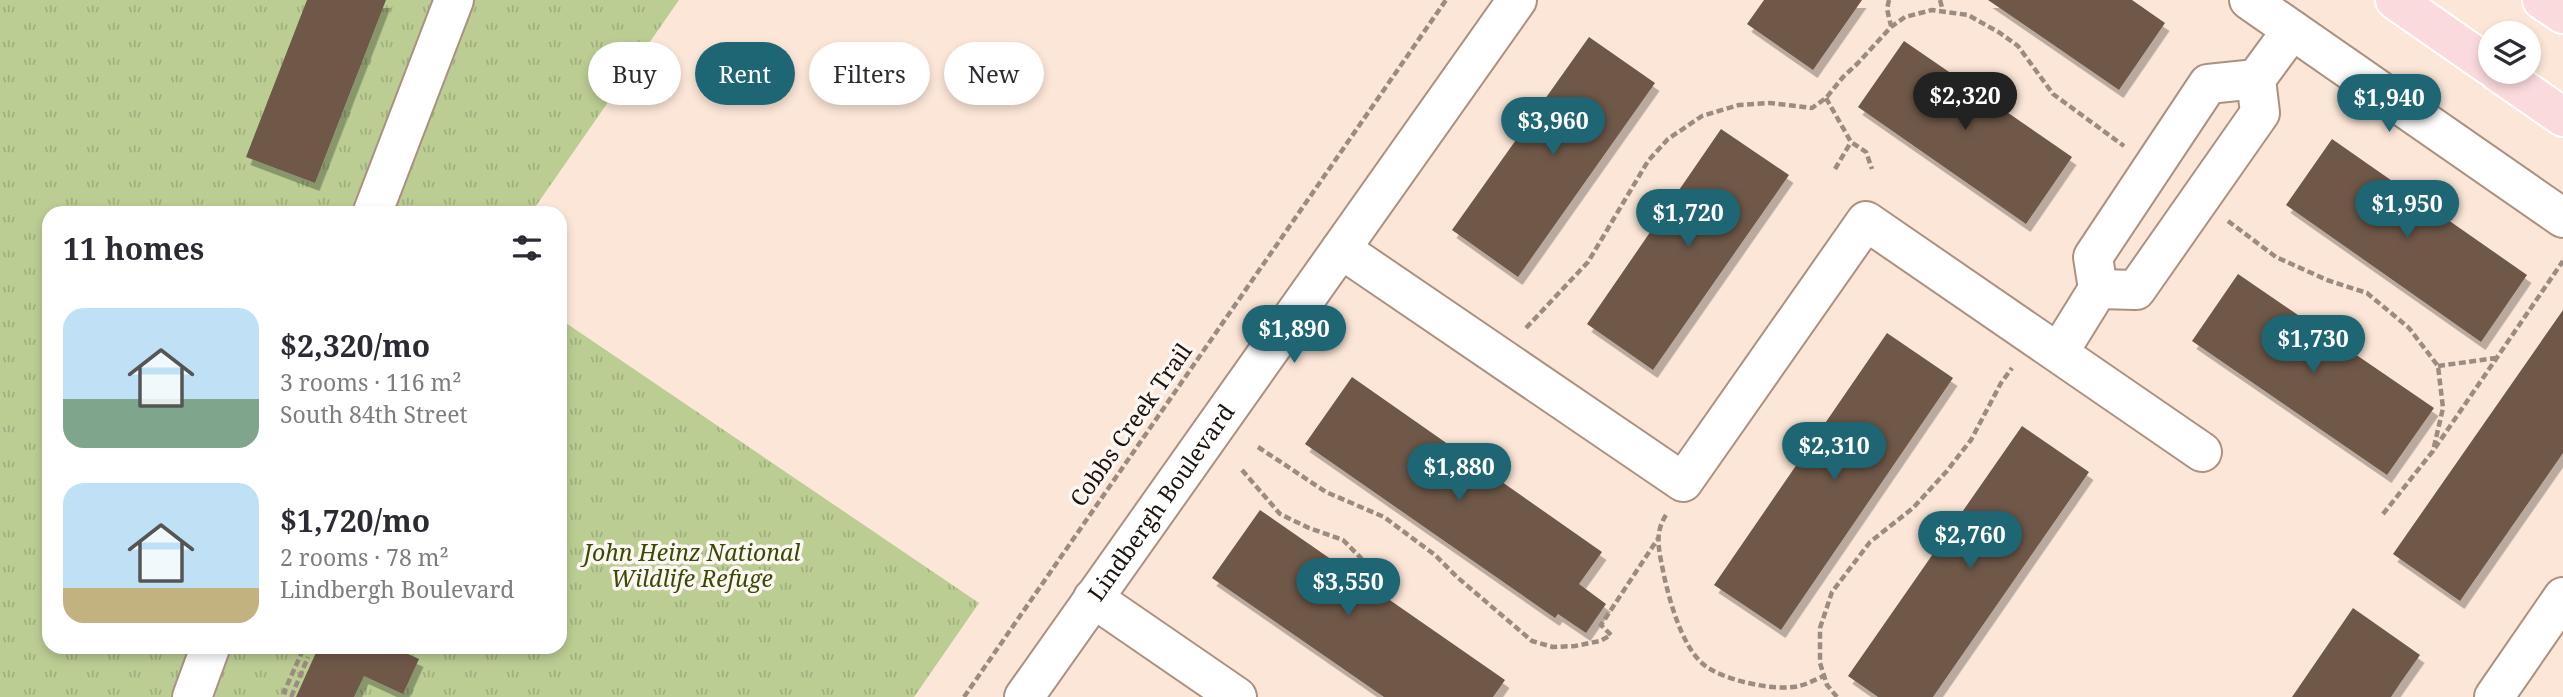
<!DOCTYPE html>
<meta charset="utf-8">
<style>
body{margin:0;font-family:"Noto Serif",serif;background:#f2f2f3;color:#2b2b33;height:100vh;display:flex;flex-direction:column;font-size:26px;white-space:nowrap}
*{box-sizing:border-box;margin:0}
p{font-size:23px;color:#7c7c81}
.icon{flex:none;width:38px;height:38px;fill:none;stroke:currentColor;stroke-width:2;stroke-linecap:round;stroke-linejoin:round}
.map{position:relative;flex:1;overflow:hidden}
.drawer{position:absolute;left:42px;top:206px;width:525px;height:448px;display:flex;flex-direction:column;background:#fff;border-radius:21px;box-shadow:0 4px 10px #0003}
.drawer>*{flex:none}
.top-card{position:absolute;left:588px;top:42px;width:665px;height:63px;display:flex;gap:14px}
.controls{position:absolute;left:2478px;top:21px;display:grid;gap:14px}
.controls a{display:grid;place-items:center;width:63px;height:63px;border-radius:50%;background:#fff;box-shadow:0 4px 10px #0003;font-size:35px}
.price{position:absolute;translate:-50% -60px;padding:0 16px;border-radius:24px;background:#1e6674;color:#fff;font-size:23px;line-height:46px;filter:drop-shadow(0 2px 4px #0008)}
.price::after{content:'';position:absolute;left:50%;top:42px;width:21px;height:16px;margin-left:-10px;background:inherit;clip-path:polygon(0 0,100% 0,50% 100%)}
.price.current{background:#222;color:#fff}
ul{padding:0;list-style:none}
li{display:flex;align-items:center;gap:21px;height:175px;padding:0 21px}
li span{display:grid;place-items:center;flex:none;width:196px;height:140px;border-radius:21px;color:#555}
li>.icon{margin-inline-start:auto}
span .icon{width:84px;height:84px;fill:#fffc;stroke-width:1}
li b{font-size:30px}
h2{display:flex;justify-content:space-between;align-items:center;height:84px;padding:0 21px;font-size:30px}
.chip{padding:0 24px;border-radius:32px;background:#fff;box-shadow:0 4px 10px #0003;font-size:24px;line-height:63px}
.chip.current{background:#1e6674;color:#fff}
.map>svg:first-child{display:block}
.park{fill:url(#park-tufts)}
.building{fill:#6f5849;filter:url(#shadow)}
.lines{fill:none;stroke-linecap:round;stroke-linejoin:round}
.minor-casing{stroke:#aa9180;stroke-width:42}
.major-casing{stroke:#fff;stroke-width:42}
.path{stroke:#9b8b80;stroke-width:4.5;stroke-dasharray:7 3.5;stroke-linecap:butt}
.minor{stroke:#fff;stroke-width:38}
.major{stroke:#fbdadd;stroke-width:38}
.labels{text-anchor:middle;stroke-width:7;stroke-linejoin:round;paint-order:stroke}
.street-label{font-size:23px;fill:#1c130d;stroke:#fdf7f3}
.park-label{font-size:23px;font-style:italic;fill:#3b4a02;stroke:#fdf7f3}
</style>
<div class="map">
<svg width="2563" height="697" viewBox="0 0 2563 697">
<defs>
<pattern id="park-tufts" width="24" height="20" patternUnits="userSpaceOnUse" patternTransform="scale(1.75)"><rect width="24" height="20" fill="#bbcd93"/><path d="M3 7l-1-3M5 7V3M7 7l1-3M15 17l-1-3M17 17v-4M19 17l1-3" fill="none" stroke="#a0af7e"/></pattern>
<filter id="shadow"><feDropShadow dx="4.5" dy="8" stdDeviation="0" flood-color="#0004"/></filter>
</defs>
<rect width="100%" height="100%" fill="#fce6d8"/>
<path class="park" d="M0 0H679L531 213 49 214V648H560V319L979 603 914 697H0Z"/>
<path class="building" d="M307 0H386L315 183 246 157Z
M1764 0H1862L1813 70 1747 24Z
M1988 0H2132L2165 23 2119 90Z
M1589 37 1655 83 1518 277 1452 230Z
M1904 41 1987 98 1980 109 1988 99 2072 157 2026 224 1858 107Z
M1721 129 1789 175 1653 370 1587 324Z
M2332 139 2527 275 2481 342 2286 205Z
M2238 274 2434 408 2387 475 2192 341Z
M2563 310V453L2460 601 2393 554Z
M1887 333 1953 378 1781 630 1714 585Z
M1352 377 1602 552 1579 584 1606 604 1586 633 1558 614 1555 618 1305 444Z
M2022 426 2089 472 1933 697H1878L1848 676Z
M1260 510 1505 680 1493 697H1384L1212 578Z
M2353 608 2420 655 2401 682 2391 697H2292Z
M318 648H395L419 659 403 694 364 676 354 697H296Z"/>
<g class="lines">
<g class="minor-casing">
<g id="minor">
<path d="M2249 0 2563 218"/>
<path d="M372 214 454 0"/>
<path d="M1341 249 1683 482 1866 221 2202 452"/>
<path d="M2098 289 2136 290 2260 113 2256 79 2292 30"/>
<path d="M2059 352 2098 289 2093 257 2208 84 2256 79"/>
<path d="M1093 598 1237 697"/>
<path d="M192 697 210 648"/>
<path id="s1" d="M1024 697 1517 0"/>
<path d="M2494 697 2563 597"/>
</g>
</g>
<g class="major-casing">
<path id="major" d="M2395 0 2490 66
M2542 0 2563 14
M2498 72 2563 117"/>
</g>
<path class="path" d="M1889 0 1887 9 1891 26
M1940 0 1943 11
M1826 98 1851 142 1866 152 1872 169
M1835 169 1851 142
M2228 221 2276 257 2327 280 2367 293 2409 328 2438 366 2443 408 2433 451
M1526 328 1588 262 1648 161 1668 139 1702 116 1739 105 1770 103 1812 108 1826 98 1843 77 1858 63 1891 27 1905 17 1932 10 1968 15 2000 33 2018 46 2053 94 2124 146
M2438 366 2496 358
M1258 447 1326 492 1384 517 1435 555 1457 577 1532 641 1553 647 1575 646 1600 641 1611 635 1601 625 1659 537
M1242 470 1280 514 1309 528 1343 540 1361 558 1355 575
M2383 514 2433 451 2563 261
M1666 515C1653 535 1660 553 1664 576 1670 602 1682 646 1703 664 1721 680 1776 692 1799 686 1808 684 1816 679 1824 676
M290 648 302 652 284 692 292 695 308 657
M964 697 1446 0
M1837 697 1827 685 1820 663V628L1832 592 1870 542 1913 508 1946 472 1971 440 2001 383 2012 368"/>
<use href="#minor" class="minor"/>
<use href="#major" class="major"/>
</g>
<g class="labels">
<g class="street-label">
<text transform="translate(1131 425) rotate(-55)" y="8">Cobbs Creek Trail</text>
<text dy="8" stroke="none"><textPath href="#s1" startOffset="238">Lindbergh Boulevard</textPath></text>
</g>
<g class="park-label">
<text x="692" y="561">John Heinz National<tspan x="692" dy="26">Wildlife Refuge</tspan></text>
</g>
</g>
</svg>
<div class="controls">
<a><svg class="icon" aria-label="layers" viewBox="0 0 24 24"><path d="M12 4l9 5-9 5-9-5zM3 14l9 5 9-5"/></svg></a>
</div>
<b class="price current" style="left:1965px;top:132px">$2,320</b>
<b class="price" style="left:2389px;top:134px">$1,940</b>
<b class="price" style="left:1553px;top:157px">$3,960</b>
<b class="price" style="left:2407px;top:240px">$1,950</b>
<b class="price" style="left:1688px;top:249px">$1,720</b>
<b class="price" style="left:1294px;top:365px">$1,890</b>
<b class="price" style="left:2313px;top:375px">$1,730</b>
<b class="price" style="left:1834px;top:482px">$2,310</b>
<b class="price" style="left:1459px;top:503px">$1,880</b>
<b class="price" style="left:1970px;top:571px">$2,760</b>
<b class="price" style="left:1348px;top:618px">$3,550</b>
<div class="top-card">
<a class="chip">Buy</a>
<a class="chip current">Rent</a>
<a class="chip">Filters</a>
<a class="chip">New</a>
</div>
<section class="drawer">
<h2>11 homes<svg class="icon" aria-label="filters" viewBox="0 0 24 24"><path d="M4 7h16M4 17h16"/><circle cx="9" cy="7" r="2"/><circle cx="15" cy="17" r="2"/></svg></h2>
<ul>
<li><span style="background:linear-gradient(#bfe0f5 65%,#7fa58c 0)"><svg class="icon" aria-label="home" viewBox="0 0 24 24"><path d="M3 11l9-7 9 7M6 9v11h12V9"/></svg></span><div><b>$2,320/mo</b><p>3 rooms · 116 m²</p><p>South 84th Street</p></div></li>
<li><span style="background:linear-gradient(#bfe0f5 75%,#c2b280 0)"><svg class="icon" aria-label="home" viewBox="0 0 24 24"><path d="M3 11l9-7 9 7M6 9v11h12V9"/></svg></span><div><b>$1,720/mo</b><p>2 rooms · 78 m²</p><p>Lindbergh Boulevard</p></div></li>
</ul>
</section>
</div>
